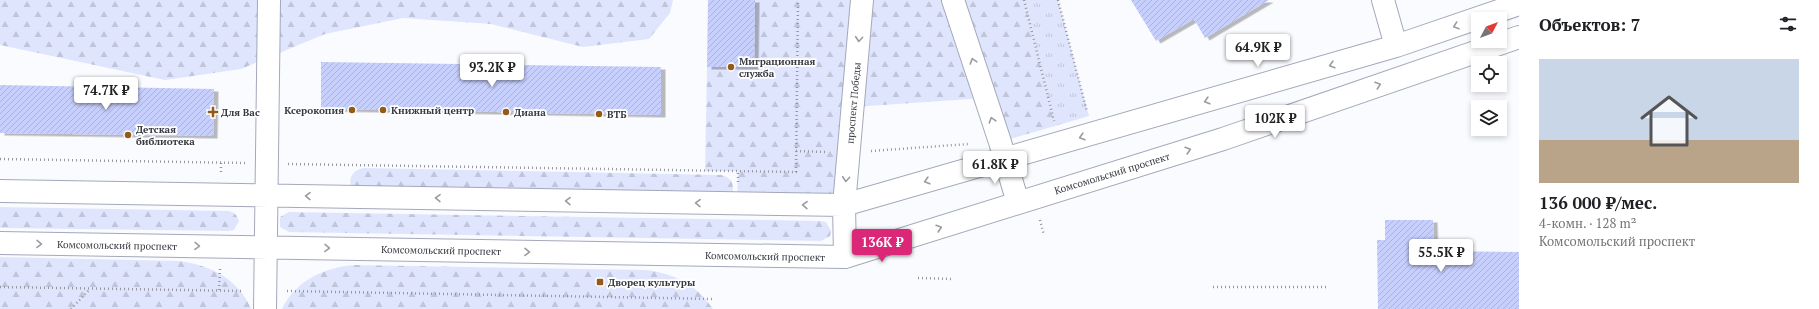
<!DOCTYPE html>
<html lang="ru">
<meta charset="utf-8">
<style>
body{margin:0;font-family:"PT Serif",serif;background:#f2f2f2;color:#202124;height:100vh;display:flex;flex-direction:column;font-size:15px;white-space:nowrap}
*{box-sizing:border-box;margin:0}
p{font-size:13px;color:#757577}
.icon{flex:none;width:22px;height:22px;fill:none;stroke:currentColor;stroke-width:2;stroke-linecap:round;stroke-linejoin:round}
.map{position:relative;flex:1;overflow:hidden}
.panel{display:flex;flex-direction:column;background:#fff;width:300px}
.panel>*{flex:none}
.needle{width:26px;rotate:49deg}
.fabs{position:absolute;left:1471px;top:12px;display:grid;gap:8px}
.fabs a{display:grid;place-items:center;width:36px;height:36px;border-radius:0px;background:#fff;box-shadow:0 2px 6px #0003;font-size:20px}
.price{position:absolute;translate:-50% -34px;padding:0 9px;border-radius:4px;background:#fff;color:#222;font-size:13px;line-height:26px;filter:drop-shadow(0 1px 2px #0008)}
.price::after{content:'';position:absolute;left:50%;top:24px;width:12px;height:9px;margin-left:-6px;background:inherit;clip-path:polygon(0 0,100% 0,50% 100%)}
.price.selected{background:#db2777;color:#fff}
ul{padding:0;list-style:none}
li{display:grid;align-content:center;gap:8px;height:212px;padding:0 20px}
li+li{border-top:1px solid #e0e0e0}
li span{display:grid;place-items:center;height:124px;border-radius:0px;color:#555}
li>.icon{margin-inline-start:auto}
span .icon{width:72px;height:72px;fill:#fffc;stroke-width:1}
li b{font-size:17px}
h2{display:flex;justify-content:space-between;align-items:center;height:48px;padding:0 20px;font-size:17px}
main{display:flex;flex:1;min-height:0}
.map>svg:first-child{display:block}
.grass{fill:url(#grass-tufts)}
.forest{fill:url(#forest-firs)}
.building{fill:url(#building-hatch);filter:url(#shadow)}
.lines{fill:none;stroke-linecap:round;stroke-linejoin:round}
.minor-casing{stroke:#a4a8b9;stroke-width:24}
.path{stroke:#96979d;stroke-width:2.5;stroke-dasharray:1 3;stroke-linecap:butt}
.minor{stroke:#fff;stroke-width:22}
.oneway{stroke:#9b9ca0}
.poi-dot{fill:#945a18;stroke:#fff;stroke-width:1.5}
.labels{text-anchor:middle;stroke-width:3.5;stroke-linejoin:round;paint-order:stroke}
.poi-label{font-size:10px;font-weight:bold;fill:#373940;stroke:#fff;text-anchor:start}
.street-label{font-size:10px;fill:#373940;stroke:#fff}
</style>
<main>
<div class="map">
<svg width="1519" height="309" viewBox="0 0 1519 309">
<defs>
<pattern id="grass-tufts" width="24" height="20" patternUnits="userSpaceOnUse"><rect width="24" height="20" fill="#e0e5fe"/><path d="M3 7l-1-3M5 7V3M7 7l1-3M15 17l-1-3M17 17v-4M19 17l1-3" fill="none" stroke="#c1c5db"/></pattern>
<pattern id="forest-firs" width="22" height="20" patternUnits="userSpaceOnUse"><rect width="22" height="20" fill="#e0e5fe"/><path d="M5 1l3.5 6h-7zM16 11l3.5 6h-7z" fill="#c1c5db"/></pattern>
<pattern id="building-hatch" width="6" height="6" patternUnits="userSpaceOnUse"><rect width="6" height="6" fill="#c7cffd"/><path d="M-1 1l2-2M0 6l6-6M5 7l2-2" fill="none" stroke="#acb2da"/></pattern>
<filter id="shadow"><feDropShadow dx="4.5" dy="2.5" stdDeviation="0" flood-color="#0004"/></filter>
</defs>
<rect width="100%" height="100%" fill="#fafbff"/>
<path class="grass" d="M1024 0H1058L1089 116 1055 126Z"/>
<path class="forest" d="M0 0H673L670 13 649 39 583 47 491 24 403 18 325 34 241 69 165 80 0 45Z
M755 0H1024L1055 126 1000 142 985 98 853 107 844 205 737 203 738 171H705L707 67H754Z
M363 168 721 175C731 177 735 184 732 194L351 187C349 177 352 171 363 168Z
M0 207 229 211C235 213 237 215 239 221L234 230 228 231 0 228Z
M289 212 821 221 826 222 831 231 830 236 821 241 289 232 280 227V217Z
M0 257 179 261C210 265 239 279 251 309H0Z
M355 265 646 270C675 274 696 284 713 309H282C296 280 325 267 355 265Z"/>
<path class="building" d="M708 0H755L754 67H707Z
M1131 0H1269L1205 38 1194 19 1156 41Z
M321 62 661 67V115L321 109Z
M0 85 214 89 213 136 0 133Z
M1385 220H1433L1434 251 1519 252V309H1378L1377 240H1385Z"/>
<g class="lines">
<g class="minor-casing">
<path id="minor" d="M953 0 1000 142 1018 203
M1383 0 1396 46
M0 191 844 205 1396 46 1519 4
M0 243 845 257 1223 139 1519 37
M845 257 844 205 862 0
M265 309 269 0"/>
</g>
<path class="path" d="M1024 0 1054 121
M1058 0 1087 112
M796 151 826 152
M871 151 969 144
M0 159 245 163
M288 164 796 172 798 0
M221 172V163
M738 182V171
M1040 220 1044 235
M918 278 954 279
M0 287 244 291
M1213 287H1326
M219 290 220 269
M287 291 714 299
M71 309 90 289"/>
<use href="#minor" class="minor"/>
</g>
<defs><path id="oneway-chevron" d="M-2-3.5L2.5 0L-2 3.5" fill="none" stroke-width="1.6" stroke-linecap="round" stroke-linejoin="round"/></defs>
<g class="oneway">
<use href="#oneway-chevron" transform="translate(1456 26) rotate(161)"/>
<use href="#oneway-chevron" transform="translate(859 39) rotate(95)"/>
<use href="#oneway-chevron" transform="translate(973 61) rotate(-108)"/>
<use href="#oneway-chevron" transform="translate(1332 65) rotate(164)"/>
<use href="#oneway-chevron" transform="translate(1378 85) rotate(-19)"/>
<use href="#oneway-chevron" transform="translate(1207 101) rotate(164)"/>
<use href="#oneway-chevron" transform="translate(992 120) rotate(-108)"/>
<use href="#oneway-chevron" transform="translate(1082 137) rotate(164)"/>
<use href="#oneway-chevron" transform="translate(1188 150) rotate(-17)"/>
<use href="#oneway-chevron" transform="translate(846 179) rotate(95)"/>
<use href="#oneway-chevron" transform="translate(927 181) rotate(164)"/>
<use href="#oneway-chevron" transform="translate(308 196) rotate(-179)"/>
<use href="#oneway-chevron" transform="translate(438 198) rotate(-179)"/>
<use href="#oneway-chevron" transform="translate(568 201) rotate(-179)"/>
<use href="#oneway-chevron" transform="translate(698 203) rotate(-179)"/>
<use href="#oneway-chevron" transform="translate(805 205) rotate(-179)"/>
<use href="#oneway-chevron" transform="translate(939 228) rotate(-17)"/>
<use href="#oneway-chevron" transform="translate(39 244) rotate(1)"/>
<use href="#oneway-chevron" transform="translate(197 246) rotate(1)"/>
<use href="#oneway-chevron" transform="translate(327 248) rotate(1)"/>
<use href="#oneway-chevron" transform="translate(527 252) rotate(1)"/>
</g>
<g class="poi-dot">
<circle cx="731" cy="67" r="4"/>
<circle cx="352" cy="110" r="4"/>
<circle cx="383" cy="110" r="4"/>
<path d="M211 106h4v4h4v4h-4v4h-4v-4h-4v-4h4z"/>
<circle cx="506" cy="112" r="4"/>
<circle cx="599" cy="114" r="4"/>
<circle cx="128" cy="135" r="4"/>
<rect x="596" y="278" width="8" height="8" rx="2"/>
</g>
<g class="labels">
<g class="poi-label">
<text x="739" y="65">Миграционная<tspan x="739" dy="12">служба</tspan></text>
<text x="344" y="114" text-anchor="end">Ксерокопия</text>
<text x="391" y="114">Книжный центр</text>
<text x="221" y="116">Для Вас</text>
<text x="514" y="116">Диана</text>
<text x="607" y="118">ВТБ</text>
<text x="136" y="133">Детская<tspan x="136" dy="12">библиотека</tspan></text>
<text x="608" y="286">Дворец культуры</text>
</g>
<g class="street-label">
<text transform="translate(853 103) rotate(-85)" y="4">проспект Победы</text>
<text transform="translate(1112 173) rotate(-17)" y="4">Комсомольский проспект</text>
<text transform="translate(117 245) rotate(1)" y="4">Комсомольский проспект</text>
<text transform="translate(441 250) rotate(1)" y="4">Комсомольский проспект</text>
<text transform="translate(765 256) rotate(1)" y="4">Комсомольский проспект</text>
</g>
</g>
</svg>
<div class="fabs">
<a><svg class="needle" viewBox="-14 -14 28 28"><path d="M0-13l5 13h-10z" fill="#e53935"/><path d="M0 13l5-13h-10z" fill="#757577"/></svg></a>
<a><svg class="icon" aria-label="locate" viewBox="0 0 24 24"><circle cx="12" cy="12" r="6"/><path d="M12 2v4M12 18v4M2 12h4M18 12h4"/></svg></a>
<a><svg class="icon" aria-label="layers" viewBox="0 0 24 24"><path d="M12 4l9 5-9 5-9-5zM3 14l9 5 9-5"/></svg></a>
</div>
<b class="price" style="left:1258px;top:68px">64.9K ₽</b>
<b class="price" style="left:492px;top:88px">93.2K ₽</b>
<b class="price" style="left:106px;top:111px">74.7K ₽</b>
<b class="price" style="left:1275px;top:139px">102K ₽</b>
<b class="price" style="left:995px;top:185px">61.8K ₽</b>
<b class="price selected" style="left:882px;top:263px">136K ₽</b>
<b class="price" style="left:1441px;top:273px">55.5K ₽</b>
</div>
<section class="panel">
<h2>Объектов: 7<svg class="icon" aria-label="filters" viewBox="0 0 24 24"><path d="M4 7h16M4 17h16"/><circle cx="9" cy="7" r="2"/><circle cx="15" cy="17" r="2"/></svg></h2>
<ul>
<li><span style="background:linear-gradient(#c9d6e8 65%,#b9a48a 0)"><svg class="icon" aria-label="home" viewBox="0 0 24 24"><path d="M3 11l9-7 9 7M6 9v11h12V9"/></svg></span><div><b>136 000 ₽/мес.</b><p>4-комн. · 128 m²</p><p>Комсомольский проспект</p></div></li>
</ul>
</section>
</main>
